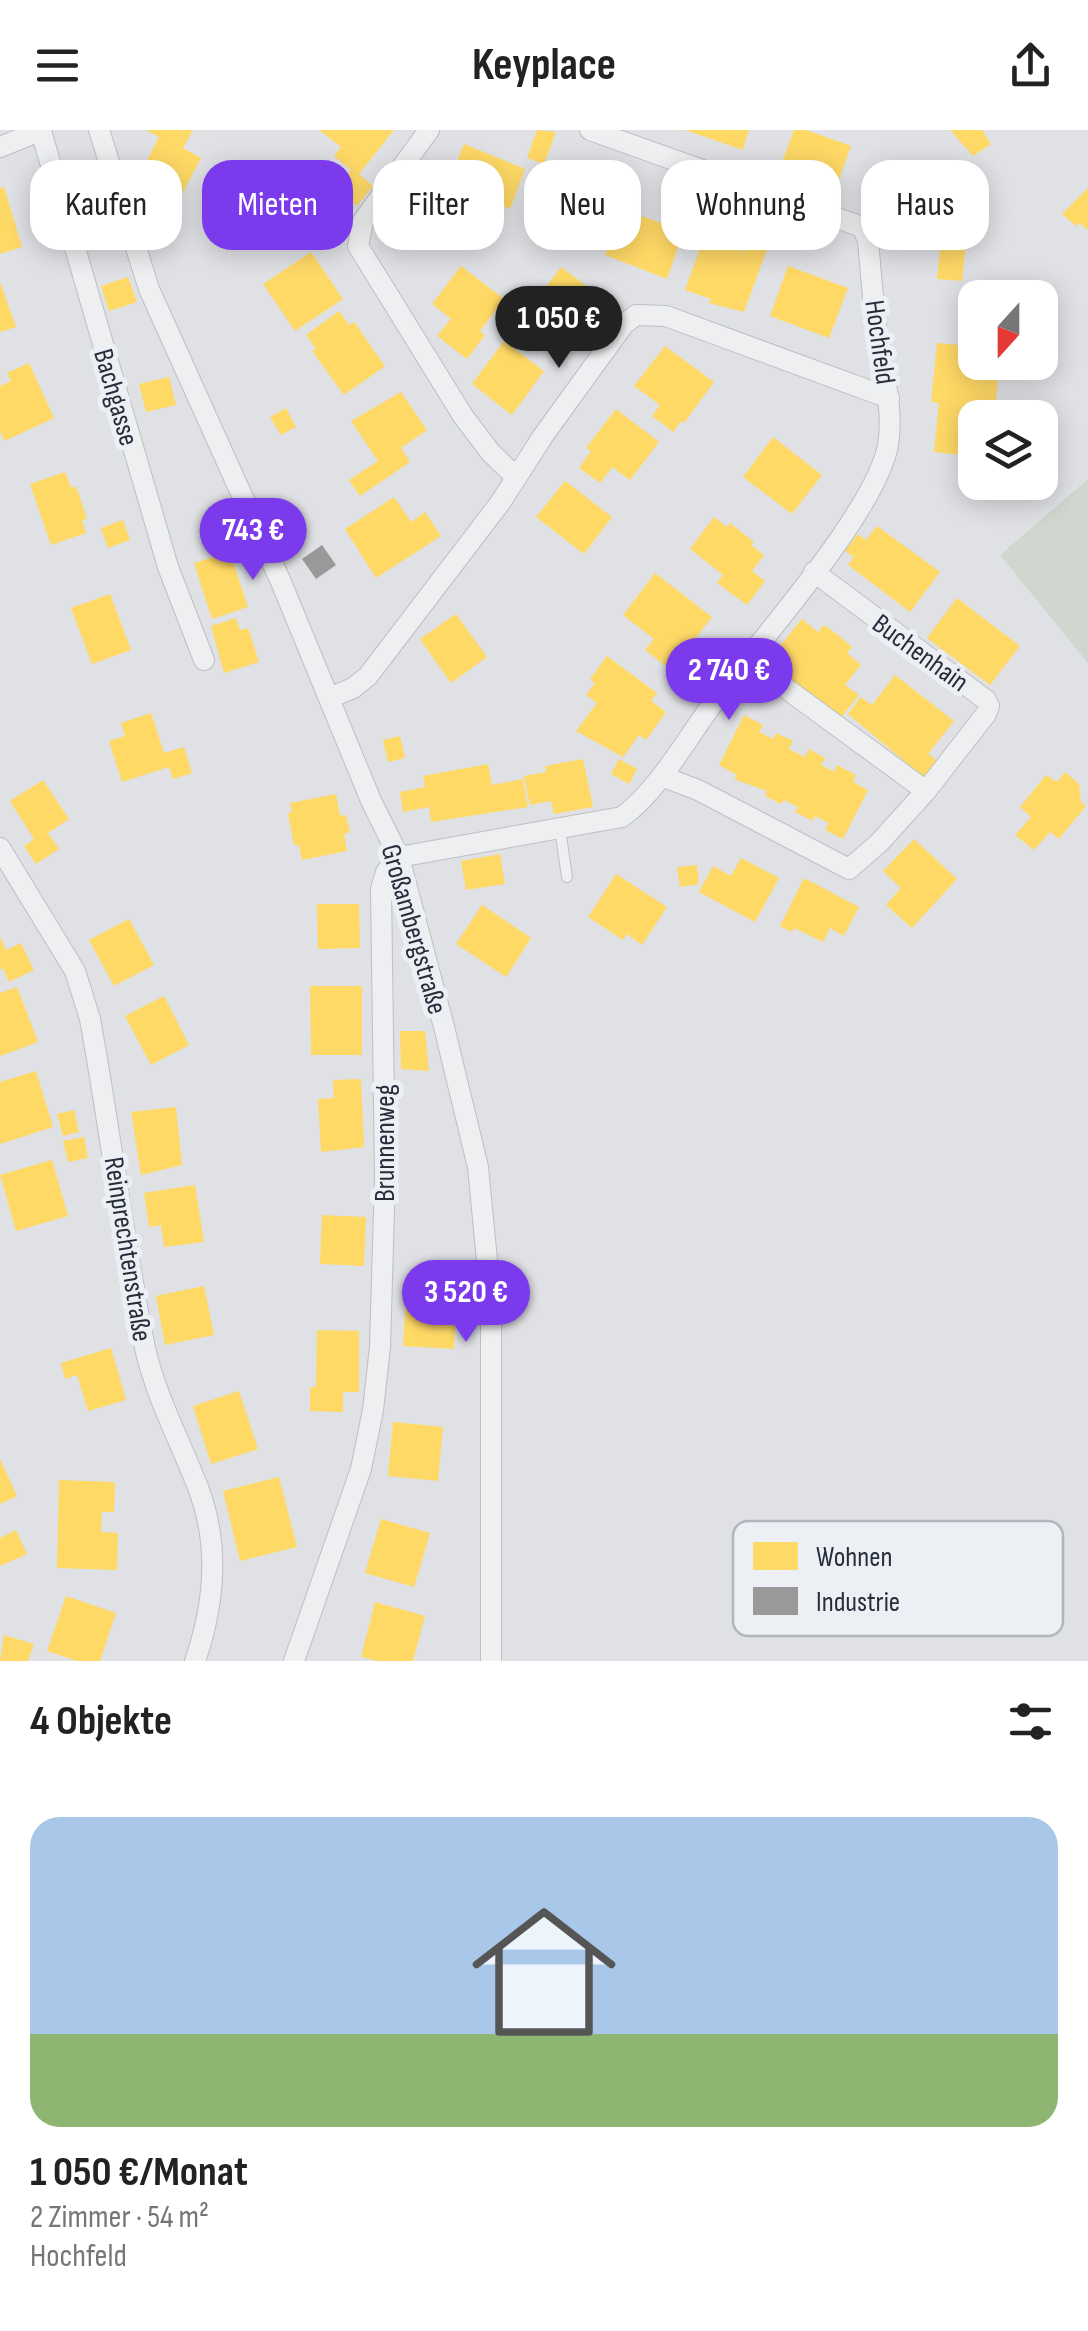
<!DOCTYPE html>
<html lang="de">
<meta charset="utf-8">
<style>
body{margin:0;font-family:"Sofia Sans Condensed",sans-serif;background:#f2f2f2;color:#222;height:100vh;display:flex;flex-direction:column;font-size:38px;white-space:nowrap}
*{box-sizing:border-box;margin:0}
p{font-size:32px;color:#767676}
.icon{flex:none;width:55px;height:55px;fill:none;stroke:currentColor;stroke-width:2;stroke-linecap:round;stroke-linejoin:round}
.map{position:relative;height:1531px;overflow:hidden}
.panel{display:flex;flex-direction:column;background:#fff;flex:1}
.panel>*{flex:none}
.top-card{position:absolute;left:30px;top:30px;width:1030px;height:90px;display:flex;gap:20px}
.needle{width:65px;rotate:201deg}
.tools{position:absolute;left:958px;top:150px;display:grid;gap:20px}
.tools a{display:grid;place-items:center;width:100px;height:100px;border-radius:20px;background:#fff;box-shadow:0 5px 25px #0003;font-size:50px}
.price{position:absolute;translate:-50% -85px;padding:0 22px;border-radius:35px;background:#7c3aed;color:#fff;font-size:32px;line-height:65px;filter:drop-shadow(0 2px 5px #0008)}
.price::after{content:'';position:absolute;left:50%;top:60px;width:30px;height:22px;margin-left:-15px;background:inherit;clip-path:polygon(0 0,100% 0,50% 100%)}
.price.active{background:#222;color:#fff}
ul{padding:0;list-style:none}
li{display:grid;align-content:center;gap:20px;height:530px;padding:0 30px}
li+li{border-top:2px solid #e0e0e0}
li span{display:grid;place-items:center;height:310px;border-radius:30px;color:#555}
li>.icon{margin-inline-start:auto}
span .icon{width:180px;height:180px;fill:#fffc;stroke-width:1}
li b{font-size:42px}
h2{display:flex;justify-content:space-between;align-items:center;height:120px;padding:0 30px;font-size:42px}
.pill{padding:0 35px;border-radius:30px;background:#fff;box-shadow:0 5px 25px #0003;font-size:35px;line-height:90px}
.pill.active{background:#7c3aed;color:#fff}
header{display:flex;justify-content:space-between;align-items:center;height:130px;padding:0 30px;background:#fff;font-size:45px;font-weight:700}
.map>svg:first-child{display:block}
.green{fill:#cfd7cf}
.homes{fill:#ffd966}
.industry{fill:#999}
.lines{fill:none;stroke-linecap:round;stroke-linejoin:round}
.lane-casing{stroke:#bdbfc2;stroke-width:12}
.street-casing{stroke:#bdbfc2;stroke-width:22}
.lane{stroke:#eeeff0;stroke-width:10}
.street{stroke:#eeeff0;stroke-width:20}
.labels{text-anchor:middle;stroke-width:10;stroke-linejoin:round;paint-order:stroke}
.street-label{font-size:28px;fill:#272e3b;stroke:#eceff4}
.key{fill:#eceff4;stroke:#b1b5bc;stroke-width:2.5}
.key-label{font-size:28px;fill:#272e3b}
</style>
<header><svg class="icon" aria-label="menu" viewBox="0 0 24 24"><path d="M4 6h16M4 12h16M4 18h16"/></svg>Keyplace<svg class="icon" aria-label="share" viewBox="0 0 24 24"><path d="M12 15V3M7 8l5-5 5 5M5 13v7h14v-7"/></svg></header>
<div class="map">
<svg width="1088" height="1531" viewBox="0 0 1088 1531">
<rect width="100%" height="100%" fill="#dfe1e4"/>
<path class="green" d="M1088 349V533L1000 425Z"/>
<path class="homes" d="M146 0H193L183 18 201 28 182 64 141 42 159 7Z
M319 0H394L359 44 373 56 357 76 336 60 351 40 334 26 341 17Z
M537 0 556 2 544 34 527 28Z
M685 0H749L743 20Z
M794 0H806L851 16 837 55 781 35Z
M950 0H982L991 14 973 26Z
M464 14 525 39 510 79 448 54Z
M4 57 22 117 0 124V58Z
M1088 58V100L1079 93 1076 96 1062 84Z
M102 73 110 101 82 109 74 82Z
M545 77 565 85 558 101 538 92Z
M621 83 640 90 642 86 669 96 667 100 682 106 667 149 605 125Z
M943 92 968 94 962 151 937 149Z
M749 106 769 114 744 182 709 173 711 169 685 160 704 107 743 122Z
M311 122 343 169 295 201 263 154Z
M461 136 504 169 480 201 485 205 467 229 437 206 451 189 432 174Z
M788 136 848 158 829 208 770 186Z
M561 137 601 167 569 210 529 180Z
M128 147 137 172 109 181 101 156Z
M0 152 16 197 0 202Z
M339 181 349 195 354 192 385 236 344 265 312 221 316 219 306 205Z
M504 211 544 241 512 285 472 254Z
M937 213 972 216 971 235 999 238 995 281 967 279 962 325 934 322 939 273 931 272Z
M665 216 714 252 684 293 681 291 673 302 652 286 660 275 634 256Z
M29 233 54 288 4 311 0 301V256L11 251 7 243Z
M169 247 176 275 146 282 139 254Z
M401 262 427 300 401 318 410 332 360 366 349 350 378 331 351 291Z
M286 278 296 297 281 305 270 287Z
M616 279 659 312 630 350 612 337 600 353 579 338 591 321 586 318Z
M773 307 822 345 792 384 743 347Z
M65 342 71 358 76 356 87 389 82 390 86 403 51 415 30 354Z
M565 351 612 387 584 424 536 387Z
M394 367 411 392 425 382 441 406 376 448 345 399Z
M714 387 727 397 730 393 754 412 751 415 764 425 752 441 765 451 747 475 717 453 723 445 690 419Z
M123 390 130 410 108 418 101 398Z
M877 396 940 442 910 482 848 435 854 427 845 421 858 404 866 410Z
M230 422 248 477 212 489 194 433Z
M655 443 712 487 671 540 645 520 654 509 623 485Z
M110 464 131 520 92 534 71 478Z
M957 468 1020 516 990 555 927 508Z
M456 484 487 527 451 553 420 509Z
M236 488 240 500 248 498 259 532 224 543 211 496Z
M802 489 818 502 824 495 838 505 852 517 847 523 861 535 845 555 859 565 840 589 780 541 783 537 770 528Z
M607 526 657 563 651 571 666 582 646 610 639 605 623 627 576 601 597 573 586 565 595 553 590 549Z
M895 545 954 591 928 624 939 632 926 649 848 584 861 567 872 575Z
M151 583 164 623 184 617 192 643 173 649 169 637 122 652 109 611 125 606 121 593Z
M744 585 763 595 759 602 773 609 776 603 793 611 789 619 805 627 809 619 825 628 821 635 834 642 837 635 856 645 853 652 868 660 843 709 825 700 829 693 815 686 813 691 795 682 798 677 784 670 781 674 765 666 767 661 734 649 737 645 719 635Z
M400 606 405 628 388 632 383 610Z
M583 629 593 677 554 684 551 671 530 675 524 646 546 642 545 636Z
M619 629 637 639 629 654 611 644Z
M488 634 492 655 523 649 528 677 431 692 429 677 403 682 400 662 425 657 423 646Z
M1065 642 1079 654 1081 672 1086 676 1059 709 1050 702 1034 720 1015 705 1031 687 1020 677 1046 645 1057 652Z
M43 650 69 689 48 703 59 719 36 734 24 716 34 709 10 671Z
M336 664 340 686 346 685 350 702 344 704 347 721 302 730 299 715H294L288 683 292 682 290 673Z
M914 709 957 749 912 798 886 775 901 758 883 741Z
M500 724 505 754 466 760 461 731Z
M741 728 779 748 755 792 699 762 713 736 731 746Z
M697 735 699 754 680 757 677 737Z
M616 744 667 777 642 815 627 804 623 810 588 787Z
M804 748 859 777 844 806 830 798 823 812 794 798 792 802 780 796Z
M317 774H359L360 818 318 819Z
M482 775 531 808 506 847 456 814Z
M129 789 154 835 114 856 89 810Z
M0 807 6 820 21 813 34 840 9 852 3 838 0 840Z
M310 856H362V925H311Z
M17 857 38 912 0 926V863Z
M164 866 189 915 151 935 125 886Z
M400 901H425L429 941 401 939Z
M36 941 53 997 0 1014V952Z
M361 949 364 1017 321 1022 318 969 334 968 333 950Z
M176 977 182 1035 141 1045 131 982Z
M74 980 79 1002 63 1006 57 984Z
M84 1007 88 1028 68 1032 63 1011Z
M52 1030 68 1086 16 1101 0 1045Z
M195 1055 204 1112 164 1117 161 1095 149 1097 144 1063Z
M322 1085 366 1087 364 1136 320 1134Z
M204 1156 214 1205 165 1215 156 1166Z
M406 1161 457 1164 454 1219 403 1216Z
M317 1200 359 1201V1262H343V1282L310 1281V1257H316Z
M111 1218 126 1270 88 1281 77 1245 65 1249 61 1233Z
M239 1261 258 1319 211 1334 193 1276Z
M393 1292 443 1297 438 1351 388 1346Z
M0 1329 17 1366 0 1374Z
M279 1347 297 1417 240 1431 223 1361Z
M59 1350 115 1352 114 1382H102L101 1402 118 1403 117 1440 57 1438Z
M381 1389 430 1403 414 1457 365 1443Z
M16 1400 27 1424 0 1436V1408Z
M66 1466 116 1483 100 1531H77L47 1521Z
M375 1472 425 1486 413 1531H378L361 1527Z
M4 1505 34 1514 28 1531H0Z"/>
<path class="industry" d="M322 415 336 435 316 449 302 429Z"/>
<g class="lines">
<g class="lane-casing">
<path id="lane" d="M560 699 567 747"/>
</g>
<g class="street-casing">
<path id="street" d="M99 0 149 159 281 452 372 673 399 727 444 897 478 1037 491 1172V1531
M429 0 363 91 358 116 463 286 491 323 516 347
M41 1 168 437 204 530
M0 17 42 0
M746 529 926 661
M329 568 353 558 368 546 500 373 543 306 624 194 636 185 666 186 889 268
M661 646 698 660 849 739 879 713 926 661 986 584 989 576 986 570 814 442
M0 718 75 841 90 889C110 998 123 1109 145 1218 156 1267 181 1313 199 1360 220 1417 214 1476 195 1531
M294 1531 361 1339 373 1280 380 1217 385 1047 381 759 386 742 399 727 622 687C661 658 687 607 717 568 760 510 876 381 888 315 894 278 883 245 878 209 873 176 871 143 868 110L862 97 590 0"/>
</g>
<use href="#lane" class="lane"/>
<use href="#street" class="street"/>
</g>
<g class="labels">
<g class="street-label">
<text transform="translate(881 212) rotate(82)" y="10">Hochfeld</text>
<text transform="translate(117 267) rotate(74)" y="10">Bachgasse</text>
<text transform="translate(921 522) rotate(36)" y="10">Buchenhain</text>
<text transform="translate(415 799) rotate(74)" y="10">Großambergstraße</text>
<text transform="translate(384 1013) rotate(-90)" y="10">Brunnenweg</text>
<text transform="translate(129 1119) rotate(81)" y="10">Reinprechtenstraße</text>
</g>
</g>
<rect x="733" y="1391" width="330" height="115" rx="15" class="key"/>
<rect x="753" y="1412" width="45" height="28" fill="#ffd966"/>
<rect x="753" y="1457" width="45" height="28" fill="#999"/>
<g class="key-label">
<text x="816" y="1436">Wohnen</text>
<text x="816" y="1481">Industrie</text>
</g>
</svg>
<div class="tools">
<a><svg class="needle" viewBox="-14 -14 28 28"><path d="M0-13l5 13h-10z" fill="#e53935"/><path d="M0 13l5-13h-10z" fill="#767676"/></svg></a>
<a><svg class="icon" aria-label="layers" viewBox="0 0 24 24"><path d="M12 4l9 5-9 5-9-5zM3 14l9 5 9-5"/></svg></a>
</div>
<b class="price active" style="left:559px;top:241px">1 050 €</b>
<b class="price" style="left:253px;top:453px">743 €</b>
<b class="price" style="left:729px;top:593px">2 740 €</b>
<b class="price" style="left:466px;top:1215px">3 520 €</b>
<div class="top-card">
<a class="pill">Kaufen</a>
<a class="pill active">Mieten</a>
<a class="pill">Filter</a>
<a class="pill">Neu</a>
<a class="pill">Wohnung</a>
<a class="pill">Haus</a>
</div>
</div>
<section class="panel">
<h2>4 Objekte<svg class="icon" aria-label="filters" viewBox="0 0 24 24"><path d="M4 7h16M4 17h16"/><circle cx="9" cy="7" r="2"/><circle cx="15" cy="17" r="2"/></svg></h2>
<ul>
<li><span style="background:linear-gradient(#a9c7e8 70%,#8fb573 0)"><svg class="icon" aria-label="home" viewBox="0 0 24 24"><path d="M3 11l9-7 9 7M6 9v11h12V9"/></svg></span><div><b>1 050 €/Monat</b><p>2 Zimmer · 54 m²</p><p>Hochfeld</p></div></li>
</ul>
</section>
